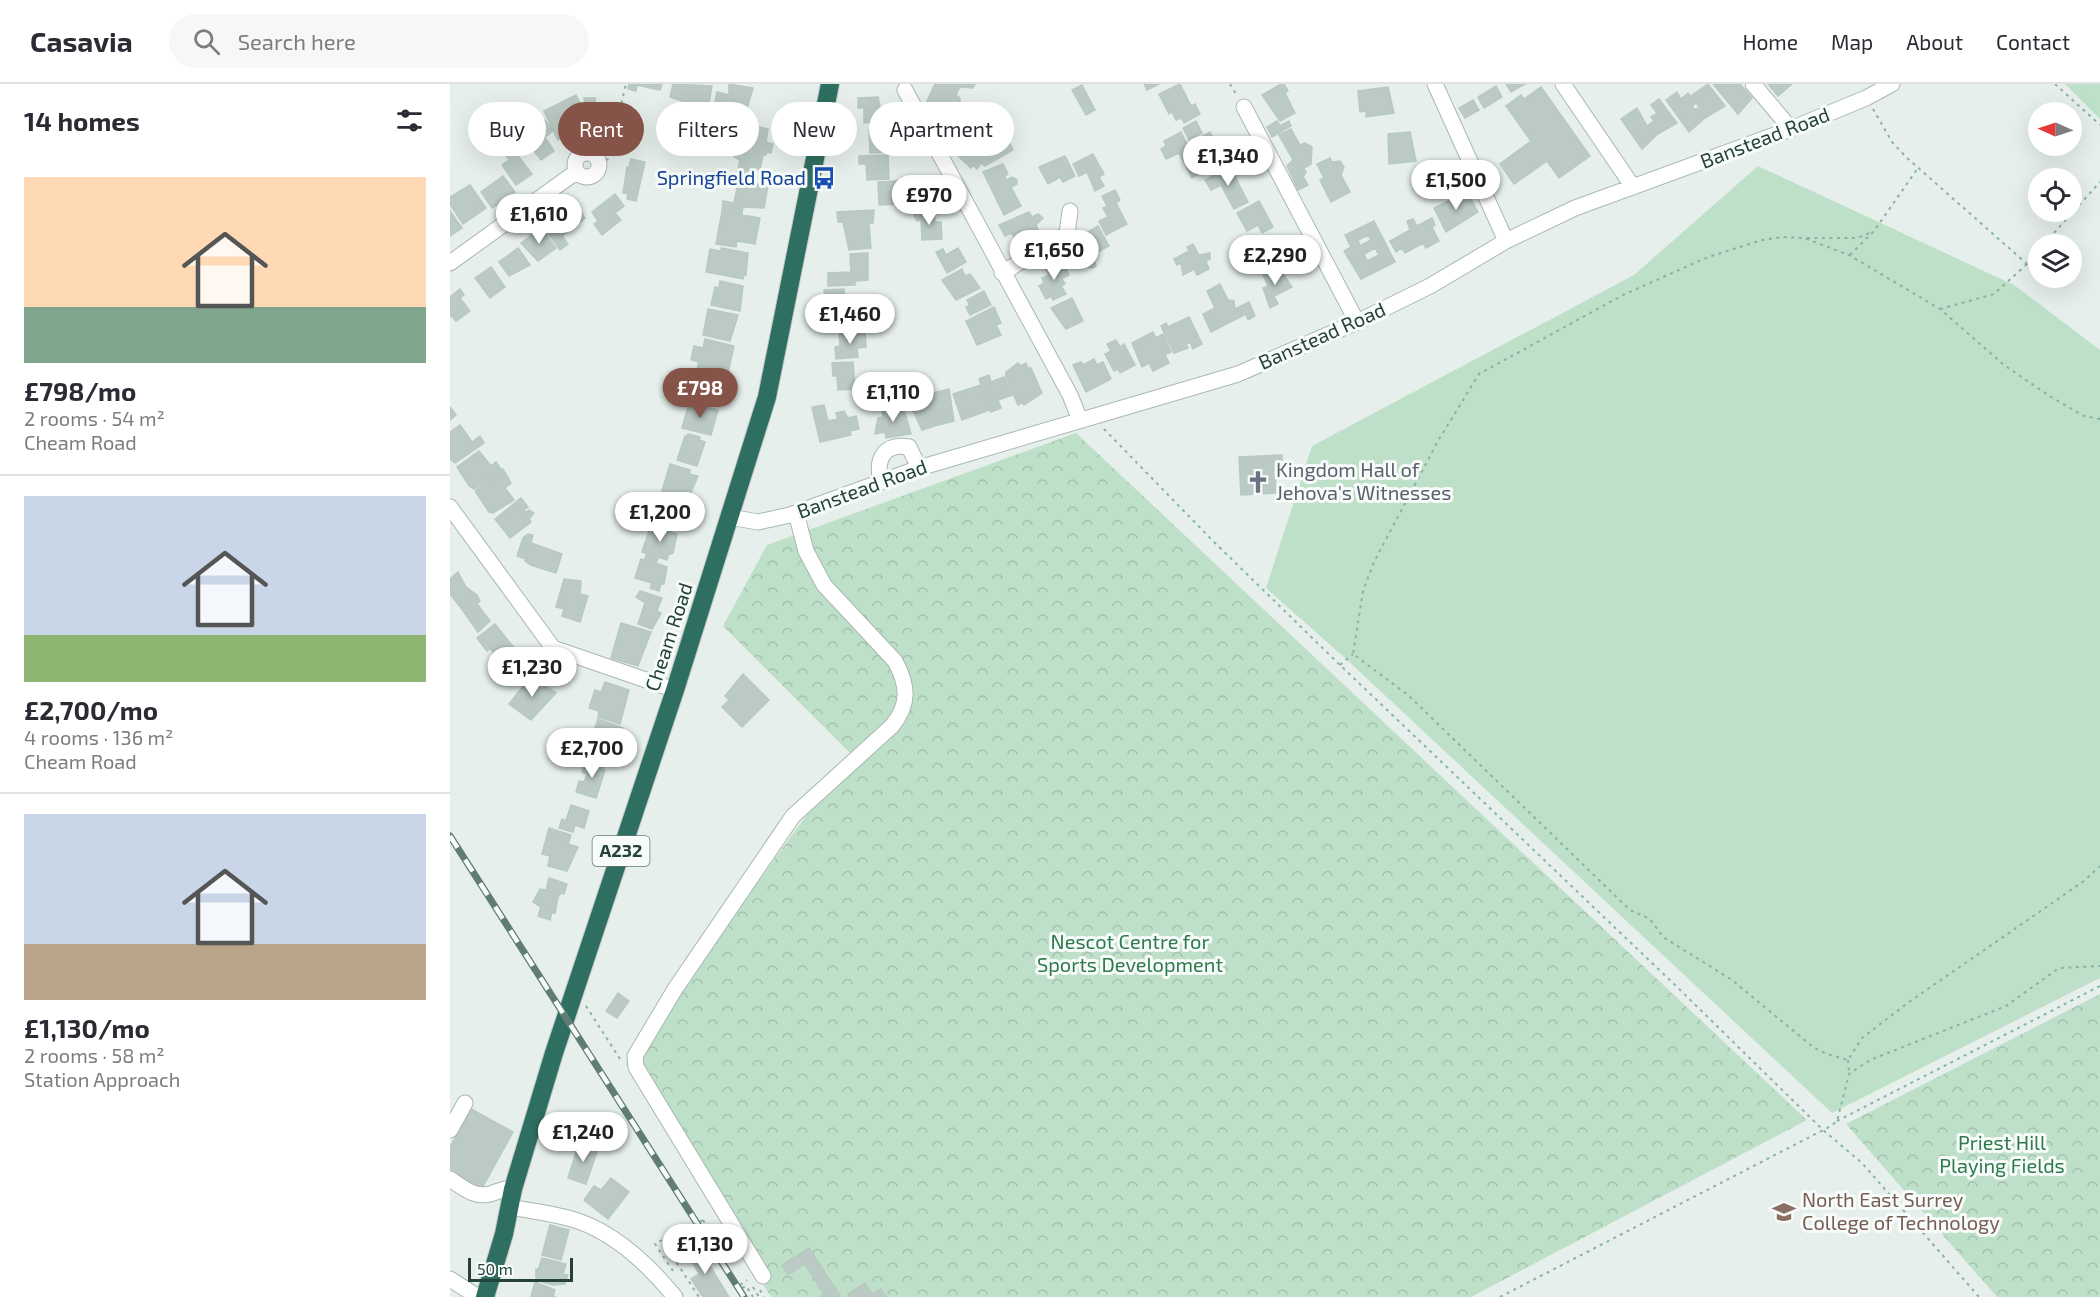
<!DOCTYPE html>
<meta charset="utf-8">
<style>
body{margin:0;font-family:"Exo 2",sans-serif;background:#f7f7f7;color:#2b2b33;height:100vh;display:flex;flex-direction:column;font-size:22px;white-space:nowrap}
*{box-sizing:border-box;margin:0}
p{font-size:20px;color:#7c7c81}
.icon{flex:none;width:33px;height:33px;fill:none;stroke:currentColor;stroke-width:2;stroke-linecap:round;stroke-linejoin:round}
.map{position:relative;flex:1;overflow:hidden}
.sheet{display:flex;flex-direction:column;background:#fff;width:450px}
.sheet>*{flex:none}
.guide{position:absolute;left:18px;top:18px;width:570px;height:54px;display:flex;gap:12px}
.needle{width:39px;rotate:273deg}
.tools{position:absolute;left:1578px;top:18px;display:grid;gap:12px}
.tools a{display:grid;place-items:center;width:54px;height:54px;border-radius:50%;background:#fff;box-shadow:0 6px 24px #0002;font-size:30px}
.scale{position:absolute;left:18px;bottom:15px;width:105px;box-sizing:border-box;padding-left:6px;border:3px solid #24423a;border-top:0;font-size:16px;line-height:21px;white-space:nowrap;color:#24423a;-webkit-text-stroke:4px #f7fbf9;paint-order:stroke}
.price{position:absolute;translate:-50% -51px;padding:0 14px;border-radius:21px;background:#fff;color:#222;font-size:20px;line-height:39px;filter:drop-shadow(0 2px 3px #0008)}
.price::after{content:'';position:absolute;left:50%;top:36px;width:18px;height:14px;margin-left:-9px;background:inherit;clip-path:polygon(0 0,100% 0,50% 100%)}
.price.on{background:#855347;color:#fff}
ul{padding:0;list-style:none}
li{display:grid;align-content:center;gap:12px;height:318px;padding:0 24px}
li+li{border-top:2px solid #e1e1e2}
li span{display:grid;place-items:center;height:186px;border-radius:0px;color:#555}
li>.icon{margin-inline-start:auto}
span .icon{width:108px;height:108px;fill:#fffc;stroke-width:1}
li b{font-size:26px}
h2{display:flex;justify-content:space-between;align-items:center;height:72px;padding:0 24px;font-size:26px}
.pill{padding:0 21px;border-radius:27px;background:#fff;box-shadow:0 6px 24px #0002;font-size:21px;line-height:54px}
.pill.on{background:#855347;color:#fff}
header{display:flex;align-items:center;gap:36px;box-sizing:border-box;height:84px;padding:0 30px;background:#fff;border-bottom:2px solid #e1e1e2}
header strong{font-size:28px}
nav{display:flex;gap:33px;margin-inline-start:auto;font-size:21px}
.search{width:420px;height:54px;background:#f7f7f7;display:flex;align-items:center;gap:15px;box-sizing:border-box;padding:0 21px;border-radius:33px;color:#7c7c81;font-size:22px}
main{display:flex;flex:1;min-height:0}
.map>svg:first-child{display:block}
.green{fill:#bfe0c8}
.park{fill:url(#park-crowns)}
.building{fill:#bbcac4;stroke:#b8c9c2;stroke-width:1.5;fill-rule:evenodd}
.lines{fill:none;stroke-linecap:round;stroke-linejoin:round}
.minor-casing{stroke:#a8b8b2;stroke-width:17}
.highway-casing{stroke:#c2cac8;stroke-width:20}
.path{stroke:#86b3a5;stroke-width:2;stroke-dasharray:3 4.5;stroke-linecap:butt}
.minor{stroke:#fff;stroke-width:15}
.highway{stroke:#2f6f62;stroke-width:18}
.rail-casing{stroke:#5f7d75;stroke-width:7}
.rail{stroke:#f7fbf9;stroke-width:4.5;stroke-dasharray:14;stroke-linecap:butt}
.path-bridge{stroke:#86b3a5;stroke-width:2;stroke-dasharray:3 4.5;stroke-linecap:butt}
.labels{text-anchor:middle;stroke-width:6;stroke-linejoin:round;paint-order:stroke}
.shield{fill:#f7fbf9;stroke:#637a73;stroke-width:1.5}
.shield-label{font-size:18px;font-weight:bold;fill:#24423a}
.street-label{font-size:20px;fill:#24423a;stroke:#f7fbf9}
.transit-label{font-size:20px;fill:#164399;stroke:#f7fbf9;text-anchor:end}
.worship-label{font-size:20px;fill:#5b616d;stroke:#f7fbf9;text-anchor:start}
.park-label{font-size:20px;fill:#2d7a4b;stroke:#f7fbf9}
.education-label{font-size:20px;fill:#785e54;stroke:#f7fbf9;text-anchor:start}
</style>
<header>
<strong>Casavia</strong>
<div class="search"><svg class="icon" aria-label="search" viewBox="0 0 24 24"><circle cx="10" cy="10" r="6"/><path d="M15 15l6 6"/></svg>Search here</div>
<nav><a>Home</a><a>Map</a><a>About</a><a>Contact</a></nav>
</header>
<main>
<section class="sheet">
<h2>14 homes<svg class="icon" aria-label="filters" viewBox="0 0 24 24"><path d="M4 7h16M4 17h16"/><circle cx="9" cy="7" r="2"/><circle cx="15" cy="17" r="2"/></svg></h2>
<ul>
<li><span style="background:linear-gradient(#ffd9b3 70%,#7fa58c 0)"><svg class="icon" aria-label="home" viewBox="0 0 24 24"><path d="M3 11l9-7 9 7M6 9v11h12V9"/></svg></span><div><b>£798/mo</b><p>2 rooms · 54 m²</p><p>Cheam Road</p></div></li>
<li><span style="background:linear-gradient(#c9d6e8 75%,#8fb573 0)"><svg class="icon" aria-label="home" viewBox="0 0 24 24"><path d="M3 11l9-7 9 7M6 9v11h12V9"/></svg></span><div><b>£2,700/mo</b><p>4 rooms · 136 m²</p><p>Cheam Road</p></div></li>
<li><span style="background:linear-gradient(#c9d6e8 70%,#b9a48a 0)"><svg class="icon" aria-label="home" viewBox="0 0 24 24"><path d="M3 11l9-7 9 7M6 9v11h12V9"/></svg></span><div><b>£1,130/mo</b><p>2 rooms · 58 m²</p><p>Station Approach</p></div></li>
</ul>
</section>
<div class="map">
<svg width="1650" height="1213" viewBox="0 0 1650 1213">
<defs>
<pattern id="park-crowns" width="20" height="18" patternUnits="userSpaceOnUse" patternTransform="scale(1.5)"><rect width="20" height="18" fill="#bfe0c8"/><path d="M2 6a3 3 0 1 1 6 0M12 15a3 3 0 1 1 6 0" fill="none" stroke="#a4c1ad"/></pattern>
</defs>
<rect width="100%" height="100%" fill="#e6efeb"/>
<path class="green" d="M1615 0H1650V35Z
M1308 82 1564 201 1650 266V894L1382 1029 895 574 816 504 862 362 1184 191Z"/>
<path class="park" d="M626 349 1357 1036 1021 1213H321L176 980 401 670 273 542 317 461Z
M1650 910V1213H1547L1396 1040Z"/>
<path class="building" d="M179 0H212L210 6 187 1 186 7 178 5Z
M223 0 262 2 258 24 249 22 248 26 237 24 238 19 220 13Z
M279 0 303 4 295 31 264 24 267 8 279 11Z
M485 0H525L523 4 510 3 506 11 510 14V22L521 44 538 64 557 54 563 66 535 82 531 79 527 85 523 81 521 84 504 68 506 66 496 54 498 53 495 46 492 47 490 40 486 41 479 28 485 21 477 17Z
M694 0H709L697 6Z
M730 0 741 22 745 20 750 30 734 39 732 34 726 36 722 28 719 30 709 10Z
M831 0H834L838 7 835 9 845 29 830 37 812 11Z
M1056 0H1075L1061 8Z
M1258 0 1275 22 1255 34 1242 11Z
M1263 0H1290L1302 14 1288 30Z
M1318 0H1342L1328 12Z
M632 1 645 26 636 31 622 6Z
M1046 2 1052 13 1034 24 1028 13Z
M938 3 944 29 916 33V27L910 28 908 7Z
M1091 3 1140 72 1109 94 1097 77 1064 100 1050 80 1081 57 1056 22 1071 11 1074 15Z
M1227 8 1231 15 1238 9 1246 19 1242 22 1245 26 1247 24 1255 34 1239 48 1216 16Z
M126 11 133 25 131 26 135 34 129 37 132 44 108 56 94 27Z
M428 13 433 38 414 39V24H408V14Z
M134 14H145L146 26H167V38H163V45H139Z
M1209 15 1227 39 1208 50 1201 39 1204 37 1201 33 1207 29 1201 21Z
M1023 16 1029 26 1015 34 1009 24Z
M1187 24 1197 42 1201 39 1208 50 1192 65 1171 35Z
M95 36 103 47 95 53 104 67 91 76 76 57 93 45 89 40Z
M746 37 752 49 739 56 733 44Z
M827 37 833 47 822 53 817 43Z
M839 37 841 42 834 46 831 41Z
M296 40 318 45 316 58 323 60 321 69 317 68 316 71 295 67 299 50 293 46Z
M437 45 438 68 420 69 419 46Z
M841 45 850 61 855 59 862 63 861 80 854 84 856 88 853 93 858 101 848 106 837 82 843 76 829 51Z
M731 48 737 60 760 48 770 68 748 79 752 88 742 94 729 69 716 75 711 65 716 62 714 57Z
M960 48 966 77 939 80 938 50Z
M62 64 82 90 66 101 52 81 59 76 55 70Z
M287 67 313 72 310 86 306 85 304 98 286 94 290 76 284 73Z
M643 70 654 90 649 93 654 102 645 107 637 88 629 92 623 80Z
M438 71 439 95 417 96 416 80H409V72Z
M615 72 625 92 613 98 610 93 598 100 589 83Z
M880 74 882 78 890 77 894 83 891 91 900 108 881 118 870 96 874 94 867 80Z
M181 75 195 78 186 117 177 115 178 110 173 109 177 83H179Z
M553 80 558 90 555 92 556 96 562 93 567 96V100L561 103 571 122 554 131 533 88Z
M780 83 798 118 784 125 771 101 761 106 755 96Z
M53 92 65 108 42 124 31 108Z
M292 97 318 102 314 124 293 123 292 130 272 126 273 117 284 119 287 104 291 105Z
M448 97 450 120 429 121 428 98Z
M20 101 36 124 13 140 0 120V113Z
M665 106 670 116 666 119 677 140 656 151 649 137 658 133 653 124 657 122 652 112Z
M1017 108 1028 128 996 148 984 124Z
M165 110 174 122 165 129 171 136 152 151 144 140 148 137 142 128Z
M809 117 823 143 812 149 808 141 797 147 787 129Z
M127 123 135 134 112 152 118 160 110 166 95 145Z
M424 126 423 139H419L421 164 399 166 393 138H388L387 128Z
M0 127 12 144 0 152Z
M272 127 310 134 305 160 287 157 286 163 266 160Z
M484 127 485 138H491L492 155 472 156 471 136 467 137 464 131 467 128Z
M579 128 582 133 588 130 593 134 586 141 590 150 577 157 573 148 564 153 562 149 555 152 549 141Z
M982 134 985 141 982 143 989 157 976 164 973 159 955 169 952 164 946 168 940 157 960 146 957 137 963 135 967 142Z
M924 137 945 178 911 195 894 167 901 163 895 151ZM918 151 921 156 910 162 908 156ZM925 164 929 171 917 177 914 170Z
M648 142 659 162 646 169 643 173 646 182 642 184 637 183 626 161 639 154 636 149Z
M91 144 106 164 88 177 71 159Z
M743 160 749 171 760 169V175L756 177 759 185 747 191 744 185 733 191 731 179 727 181 724 175 739 167 737 163Z
M68 164 80 181 59 192 49 178Z
M271 164 298 169 296 191 294 190 293 195 256 188 260 165 271 167Z
M508 164 516 178 497 189 486 168 493 165 496 171Z
M418 169V196L405 197V201L378 202V189L401 188 400 170Z
M838 171 844 182 833 188 827 177Z
M606 175 612 187 616 185 619 191 612 195 615 200 611 202 616 210 603 216 601 212 596 215 589 202 594 199 592 194 599 191 594 182Z
M41 183 55 203 40 214 25 194Z
M828 183 842 203 824 212 828 220 820 224 813 204 818 202 813 191Z
M512 185 515 192 520 190 530 204 506 216 492 196Z
M270 197 293 202 290 227 261 221 265 203 269 204Z
M770 200 778 216 784 217 785 225 799 218 805 232 798 236 796 230 761 248 753 230 765 224 757 207Z
M10 205 14 211 10 214 20 227 6 237 0 231V213Z
M394 205V212L375 213 374 206Z
M534 207 537 213 520 222 517 216Z
M395 213 396 222 406 221V232L381 235V245H369L365 221 386 219 385 214Z
M537 213 541 221 520 231 516 223Z
M622 214 633 237 616 245 601 224Z
M544 223 551 239 546 241 551 251 527 261 516 237Z
M258 225 288 231 280 257 253 251Z
M739 233 752 260 743 265 740 258 736 260 738 264 724 269 711 242 716 239 718 243Z
M415 247 416 263 407 264 408 273 386 275 385 263 390 262 389 249Z
M703 248 706 254 713 250 721 268 715 271 719 279 703 287 699 279 692 283 682 259Z
M255 255 284 262 278 289 247 285 249 278 241 276 244 262 253 264Z
M666 256 670 263 674 260 685 281 670 289 668 285 664 287 655 270 661 267 657 260Z
M644 275 647 281 653 278 661 295 636 308 623 281 631 278 633 281Z
M403 278 405 305 388 306 387 292H383L382 279Z
M568 279 570 282 576 279 578 284H581L592 309 574 321 573 318 568 321 556 293V288Z
M255 288 273 296 269 320 266 322 247 317Z
M539 291 541 298 554 293 562 311 548 316 551 324 541 328 529 295Z
M531 301 539 326 512 336 503 310Z
M499 305 504 337 488 341 479 310Z
M482 318 488 341 472 346 462 324Z
M239 319 268 326 261 351 232 344Z
M374 321 378 337 388 335 386 329 394 327 398 334 406 332 409 345 400 347 401 351 370 358 362 323Z
M453 322 461 350 436 354 435 348 425 350 428 334 433 333 432 328Z
M0 323 6 331 0 336Z
M10 341 22 358 30 352 34 359 5 379 0 375V348Z
M238 350 250 353 249 356 255 358 247 382 227 376 235 352 237 353Z
M29 367 41 382 46 378 51 385 24 405 19 402 7 383Z
M832 371V386H825L826 409 791 411 789 373Z
M220 380 240 386 239 390 248 392 238 415 212 407Z
M53 385 61 399 55 404 64 416 43 429 39 428 25 407Z
M216 412 236 418 229 443 208 437Z
M71 414 78 423 74 426 76 429 79 426 84 429 79 435 81 438 60 454 45 435Z
M201 441 227 450 223 469 218 471 217 476 192 468Z
M78 450 83 451 81 459 112 470 106 489 81 481 75 477 76 475 67 472 73 454Z
M196 471 208 475 206 479 217 483 214 500 211 499 209 507 200 504 202 499 185 494 191 475 195 476Z
M8 488 16 503 27 511 11 524 0 510V495Z
M114 495 131 497 130 510 138 512 130 538 112 532 114 525 106 523Z
M190 507 212 514 207 527 211 529 202 545 188 540 195 519 186 513Z
M27 511 30 517 27 520 40 537 28 548 11 524Z
M171 539 201 548 188 582 161 574Z
M45 540 64 564 49 576 40 564 37 567 27 554Z
M64 564 81 588 59 602 42 580Z
M293 590 319 616 292 643 272 623 279 616 275 612Z
M81 592 106 609 81 636 59 620Z
M155 598 179 606 170 640 148 633 149 627 139 624 145 606 151 608Z
M148 635 173 644 161 678 136 670Z
M142 676 154 680 152 685 155 686 146 714 126 708 129 697 134 698 137 690 132 688 135 679 140 680Z
M121 721 139 727 134 744 125 741 123 748 109 744 112 735 116 737Z
M99 744 121 751 118 760 128 763 117 787 98 782 100 772 92 770Z
M99 794 117 800 114 810 111 809 108 813 105 829 102 828 100 836 88 832 91 823 83 818 90 805 96 806Z
M168 909 179 917 167 934 156 927Z
M21 1025 63 1048 31 1106 0 1089V1063Z
M129 1059 148 1065 136 1100 118 1094Z
M161 1094 179 1108 158 1135 134 1116 144 1102 151 1106Z
M100 1141 119 1146 111 1176 92 1171Z
M246 1159 279 1213H253L241 1195 249 1190 235 1166Z
M359 1164 391 1213H370L374 1210 355 1180 338 1191 332 1181Z
M92 1174 116 1180 113 1190 118 1191 115 1200 103 1201 86 1196V1185L88 1186Z
M85 1198 105 1206 103 1212 106 1213H81Z
M415 1199 422 1210 431 1205 436 1213H400L398 1210Z"/>
<g class="lines">
<g class="minor-casing">
<path id="minor" d="M985 0 1056 157
M1113 0 1183 103
M1303 0 1341 45
M455 6 620 311 630 336
M794 23 907 238
M125 81a12 12 0 1 1 24 0a12 12 0 1 1-24 0Z
M0 179 126 88
M552 189 617 150 620 127
M431 397C425 374 435 359 459 363L469 384
M0 423 103 564 225 606
M280 433 308 438 340 431 469 384 788 290 907 238 980 202 1056 157 1125 124 1341 45 1416 14 1442 0
M0 1046 15 1019
M0 1095C12 1103 24 1114 40 1110 48 1108 54 1103 63 1105
M59 1123C78 1126 99 1129 118 1134 161 1145 198 1180 225 1213
M313 1192 186 983 185 972 225 905 343 732 442 642C460 620 458 601 445 577L374 501 356 467 346 429
M0 1195 28 1213"/>
</g>
<g class="highway-casing">
<path id="highway" d="M35 1213 54 1150 63 1105 104 969 225 606 317 313 380 0"/>
</g>
<path class="path" d="M780 0 786 10
M1605 0 1650 41
M1423 25 1442 58 1456 73 1577 180 1588 167
M149 80 158 75 176 0
M1357 154H1407L1422 148
M1594 160 1650 98
M1400 171 1424 147 1468 84
M1490 225 1544 210 1577 180
M1650 335 1634 332 1601 313 1554 281 1490 225 1399 171 1354 154 1333 153 1312 156 1258 173 1173 211 1029 290 988 357 924 478 913 507 903 570 958 611 1180 826 1200 835 1213 853 1282 896 1363 963 1377 970 1398 976 1412 954 1459 918 1634 797 1650 782
M654 345 762 456 890 581 1224 900 1373 1046 1412 1079 1529 1213
M890 581 903 570
M136 922 170 975
M1398 976 1399 990
M1387 1037 1650 902
M253 1136 261 1148 258 1150
M225 1154 232 1164 242 1158
M223 1187 205 1160 212 1156 249 1213
M290 1201 297 1196
M303 1203 309 1213
M292 1204 296 1202 303 1213
M310 1206 314 1213
M1050 1213 1381 1042 1387 1037 1399 990 1420 976 1556 922 1609 884 1650 882"/>
<use href="#minor" class="minor"/>
<use href="#highway" class="highway"/>
<g class="rail-casing">
<path id="rail" d="M0 752 294 1213"/>
</g>
<use href="#rail" class="rail"/>
<path class="path-bridge" d="M225 1154 253 1136"/>
</g>
<defs>
<g id="bus-bare" transform="scale(1.8)"><path d="M-5-6H5V4H4V6H2V4H-2V6H-4V4H-5ZM-3.5-4V0h7V-4ZM-3.5 1.2v1.5H-2V1.2ZM2 1.2v1.5H3.5V1.2Z" fill="#1a4fb4" stroke="#f7fbf9" stroke-width="2.5" paint-order="stroke"/></g>
<g id="church-bare" transform="scale(1.8)"><path d="M-1.2-6h2.4v3.5h3.3v2.4h-3.3V6h-2.4V-.1h-3.3v-2.4h3.3Z" fill="#6b7280" stroke="#f7fbf9" stroke-width="2.5" paint-order="stroke"/></g>
<g id="university-bare" transform="scale(1.8)"><path d="M0-5L7-2L0 1L-7-2ZM-4 1L0 2.5L4 1V4Q0 6-4 4Z" fill="#8d6e63" stroke="#f7fbf9" stroke-width="2.5" paint-order="stroke"/></g>
</defs>
<g fill-rule="evenodd">
<use href="#bus-bare" x="374" y="94"/>
<use href="#church-bare" x="808" y="398"/>
<use href="#university-bare" x="1334" y="1128"/>
</g>
<g class="labels">
<rect class="shield" x="142.5" y="752" width="57" height="30" rx="4.5"/>
<g class="shield-label">
<text x="171" y="773">A232</text>
</g>
<g class="street-label">
<text transform="translate(1315 54) rotate(-21)" y="7">Banstead Road</text>
<text transform="translate(872 252) rotate(-24)" y="7">Banstead Road</text>
<text transform="translate(412 405) rotate(-20)" y="7">Banstead Road</text>
<text transform="translate(219 553) rotate(-72)" y="7">Cheam Road</text>
</g>
<g class="transit-label">
<text x="356" y="101">Springfield Road</text>
</g>
<g class="worship-label">
<text x="826" y="393">Kingdom Hall of<tspan x="826" dy="23">Jehova's Witnesses</tspan></text>
</g>
<g class="park-label">
<text x="680" y="865">Nescot Centre for<tspan x="680" dy="23">Sports Development</tspan></text>
<text x="1552" y="1066">Priest Hill<tspan x="1552" dy="23">Playing Fields</tspan></text>
</g>
<g class="education-label">
<text x="1352" y="1123">North East Surrey<tspan x="1352" dy="23">College of Technology</tspan></text>
</g>
</g>
</svg>
<div class="tools">
<a><svg class="needle" viewBox="-14 -14 28 28"><path d="M0-13l5 13h-10z" fill="#e53935"/><path d="M0 13l5-13h-10z" fill="#7c7c81"/></svg></a>
<a><svg class="icon" aria-label="locate" viewBox="0 0 24 24"><circle cx="12" cy="12" r="6"/><path d="M12 2v4M12 18v4M2 12h4M18 12h4"/></svg></a>
<a><svg class="icon" aria-label="layers" viewBox="0 0 24 24"><path d="M12 4l9 5-9 5-9-5zM3 14l9 5 9-5"/></svg></a>
</div>
<div class="scale">50 m</div>
<b class="price" style="left:778px;top:103px">£1,340</b>
<b class="price" style="left:1006px;top:127px">£1,500</b>
<b class="price" style="left:479px;top:142px">£970</b>
<b class="price" style="left:89px;top:161px">£1,610</b>
<b class="price" style="left:604px;top:197px">£1,650</b>
<b class="price" style="left:825px;top:202px">£2,290</b>
<b class="price" style="left:400px;top:261px">£1,460</b>
<b class="price on" style="left:250px;top:335px">£798</b>
<b class="price" style="left:443px;top:339px">£1,110</b>
<b class="price" style="left:210px;top:459px">£1,200</b>
<b class="price" style="left:82px;top:614px">£1,230</b>
<b class="price" style="left:142px;top:695px">£2,700</b>
<b class="price" style="left:133px;top:1079px">£1,240</b>
<b class="price" style="left:255px;top:1191px">£1,130</b>
<div class="guide">
<a class="pill">Buy</a>
<a class="pill on">Rent</a>
<a class="pill">Filters</a>
<a class="pill">New</a>
<a class="pill">Apartment</a>
</div>
</div>
</main>
